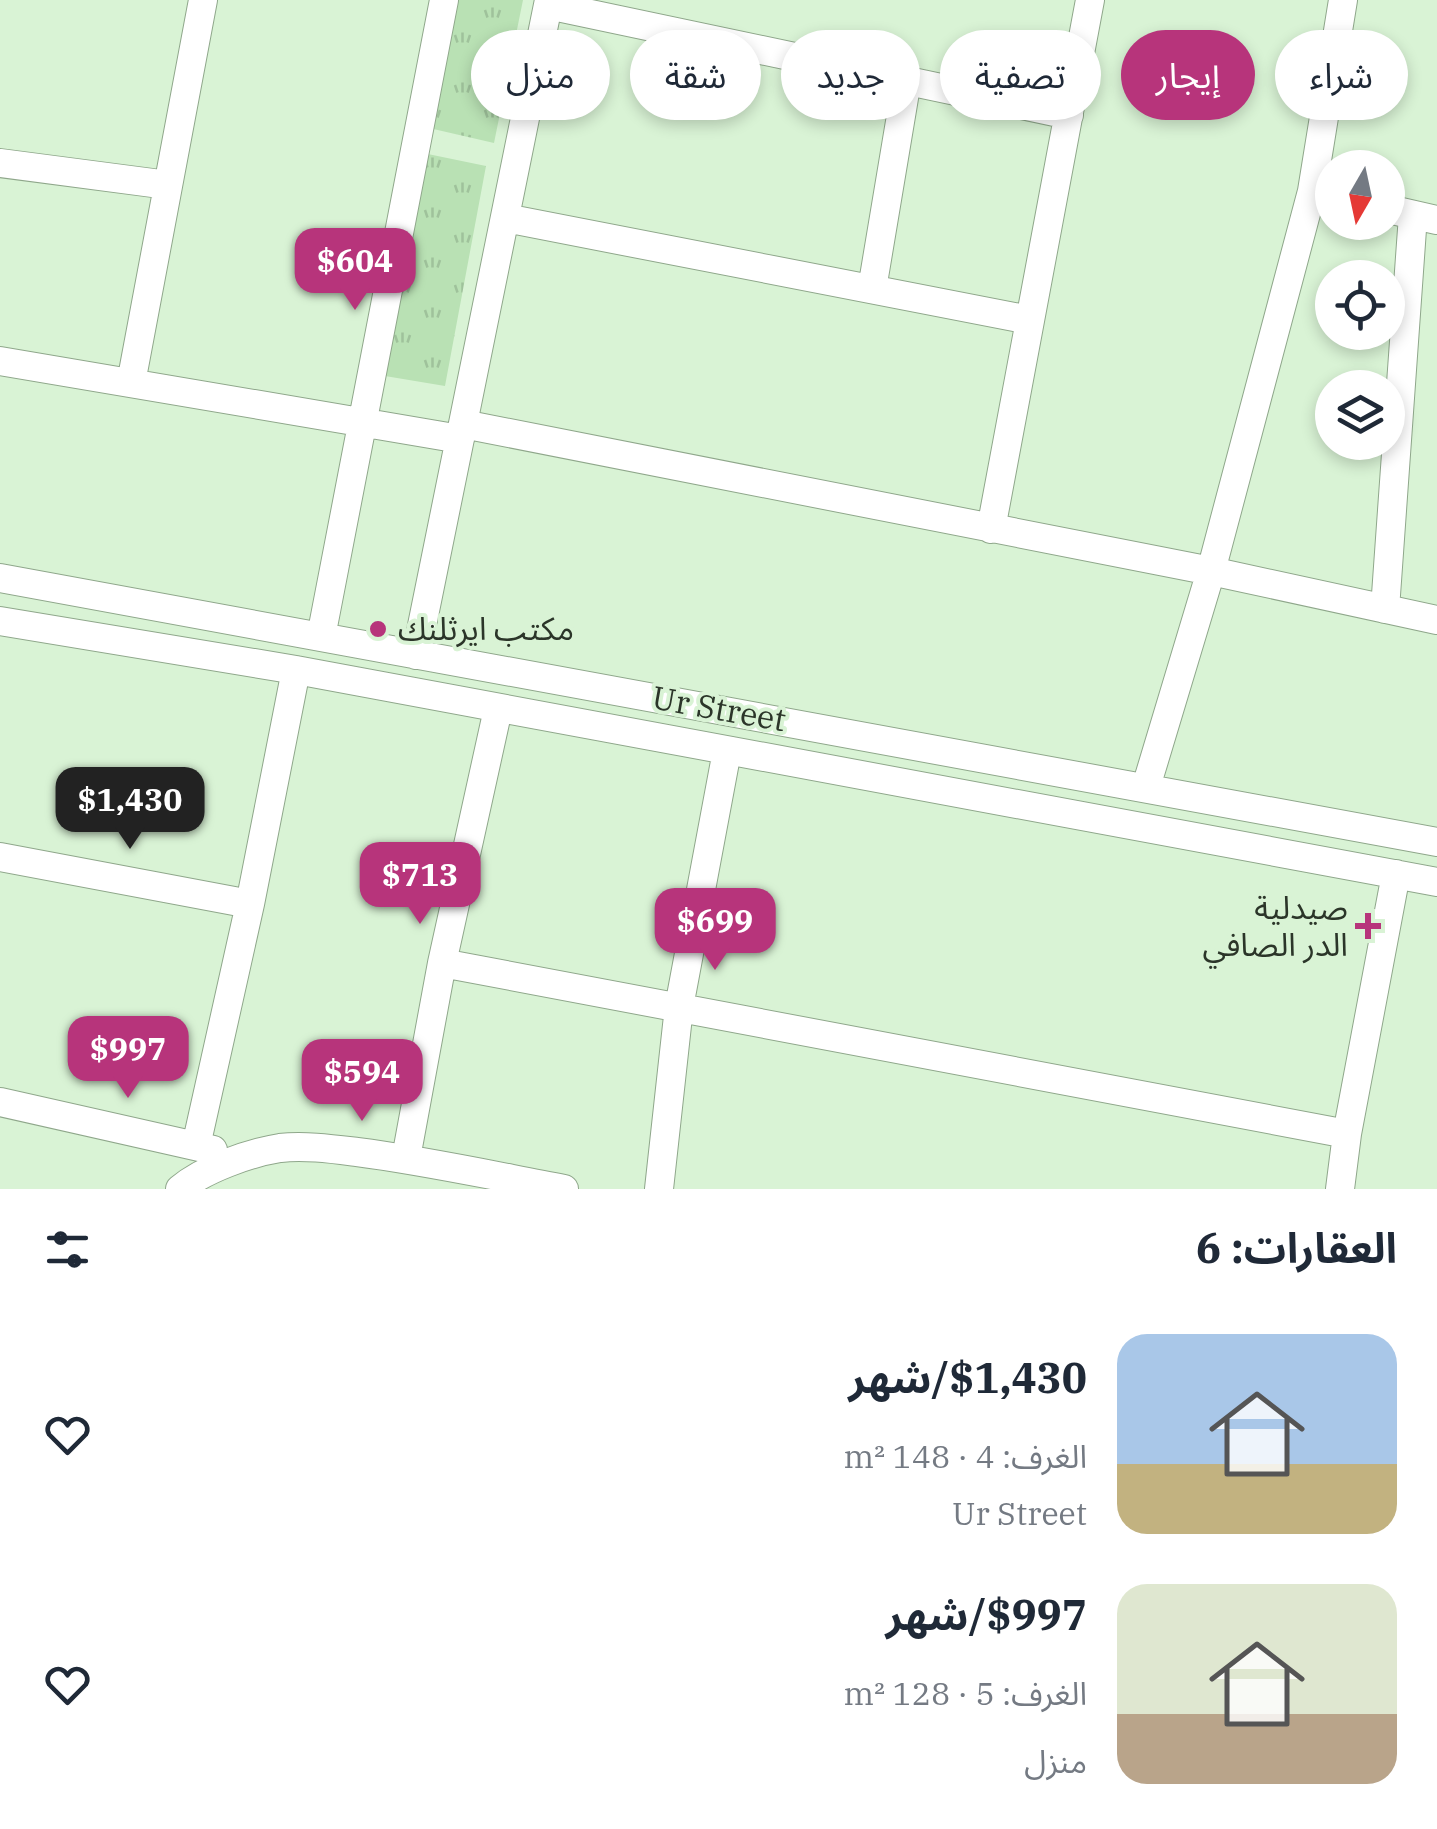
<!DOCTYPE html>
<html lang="ar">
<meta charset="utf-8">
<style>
body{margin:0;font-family:"IBM Plex Serif","Noto Sans Arabic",serif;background:#f6f6f7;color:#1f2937;direction:rtl;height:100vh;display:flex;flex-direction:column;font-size:38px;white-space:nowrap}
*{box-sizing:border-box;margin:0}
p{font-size:32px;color:#747a83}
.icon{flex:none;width:55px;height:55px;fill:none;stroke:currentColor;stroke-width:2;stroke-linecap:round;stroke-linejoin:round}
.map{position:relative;height:1189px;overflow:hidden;direction:ltr}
.panel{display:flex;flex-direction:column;background:#fff;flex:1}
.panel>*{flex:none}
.top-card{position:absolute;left:30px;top:30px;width:1378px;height:90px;direction:rtl;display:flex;gap:20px}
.needle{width:65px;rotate:189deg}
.controls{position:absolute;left:1315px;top:150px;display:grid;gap:20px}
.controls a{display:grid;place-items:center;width:90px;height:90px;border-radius:50%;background:#fff;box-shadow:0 5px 15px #0003;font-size:50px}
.price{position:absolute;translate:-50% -85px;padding:0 22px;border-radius:20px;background:#b7347b;color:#fff;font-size:32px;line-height:65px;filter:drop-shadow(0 2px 5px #0008)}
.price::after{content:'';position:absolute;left:50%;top:60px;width:30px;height:22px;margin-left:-15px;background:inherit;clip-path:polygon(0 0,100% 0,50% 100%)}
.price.active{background:#222;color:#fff}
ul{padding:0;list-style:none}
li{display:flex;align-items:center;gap:30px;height:250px;padding:0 40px}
li span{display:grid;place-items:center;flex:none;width:280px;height:200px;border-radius:30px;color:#555}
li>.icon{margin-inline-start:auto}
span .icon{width:120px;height:120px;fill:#fffc;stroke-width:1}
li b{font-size:42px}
h2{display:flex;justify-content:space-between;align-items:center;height:120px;padding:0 40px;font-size:42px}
.tag{padding:0 35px;border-radius:45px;background:#fff;box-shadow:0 5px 15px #0003;font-size:35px;line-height:90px}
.tag.active{background:#b7347b;color:#fff}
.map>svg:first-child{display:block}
.park{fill:url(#park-tufts)}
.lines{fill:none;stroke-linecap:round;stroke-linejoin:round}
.minor-casing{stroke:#8fa78b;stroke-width:30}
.minor{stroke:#fff;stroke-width:28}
.poi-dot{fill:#b7347b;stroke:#d9f3d5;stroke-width:4}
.labels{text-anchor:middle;stroke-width:8;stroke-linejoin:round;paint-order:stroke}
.poi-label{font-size:32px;fill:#2b3529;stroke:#d9f3d5;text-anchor:start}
.street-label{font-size:32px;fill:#2b3529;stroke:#d9f3d5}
</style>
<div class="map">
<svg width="1437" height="1189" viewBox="0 0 1437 1189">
<defs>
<pattern id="park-tufts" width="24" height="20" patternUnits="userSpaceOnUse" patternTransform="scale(2.5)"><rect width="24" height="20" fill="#b9e1b4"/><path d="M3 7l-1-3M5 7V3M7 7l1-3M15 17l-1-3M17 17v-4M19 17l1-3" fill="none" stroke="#9fc29b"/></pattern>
</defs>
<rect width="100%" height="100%" fill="#d9f3d5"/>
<path class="park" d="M454 0H523L494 143 429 128Z
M423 153 486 166 445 386 385 376Z"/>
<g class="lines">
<g class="minor-casing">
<path id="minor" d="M548 5 1069 115
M0 163 168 185
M1388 209 1437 220
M505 218 1030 320
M872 289 907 80
M0 361 460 439
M131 383 203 0
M463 424 1211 571 1437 620
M991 529 1090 0
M0 578 1437 842
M1385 609 1413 215
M0 621 296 670 1437 882
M321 637 444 0
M416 655 549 0
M1146 787 1211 571 1312 191 1343 0
M0 857 250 904
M442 963 1347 1134
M0 1102 213 1150
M196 1146 250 904 296 670
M406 1158 442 963 498 709
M180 1189C204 1169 249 1153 280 1148 304 1145 333 1149 357 1152 427 1161 495 1176 564 1189
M659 1189 679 1007 727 751
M1340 1189 1347 1134 1396 874"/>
</g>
<use href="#minor" class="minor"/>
</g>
<g class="poi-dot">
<circle cx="378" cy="629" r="10"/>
<path d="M1363 911h10v10h10v10h-10v10h-10v-10h-10v-10h10z"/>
</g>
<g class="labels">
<g class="poi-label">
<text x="398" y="640">مكتب ايرثلنك</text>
<text x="1348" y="919" text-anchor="end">صيدلية<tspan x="1348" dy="37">الدر الصافي</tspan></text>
</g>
<g class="street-label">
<text transform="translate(719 709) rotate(10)" y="11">Ur Street</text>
</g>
</g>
</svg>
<div class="controls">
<a><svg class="needle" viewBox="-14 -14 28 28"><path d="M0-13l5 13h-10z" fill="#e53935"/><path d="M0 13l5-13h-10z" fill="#747a83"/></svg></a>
<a><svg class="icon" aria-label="locate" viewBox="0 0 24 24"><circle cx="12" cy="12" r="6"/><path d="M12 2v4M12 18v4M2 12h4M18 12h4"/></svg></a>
<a><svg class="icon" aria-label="layers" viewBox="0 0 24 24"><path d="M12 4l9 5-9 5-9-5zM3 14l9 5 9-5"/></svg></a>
</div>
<b class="price" style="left:355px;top:313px">$604</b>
<b class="price active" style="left:130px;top:852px">$1,430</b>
<b class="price" style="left:420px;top:927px">$713</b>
<b class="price" style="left:715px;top:973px">$699</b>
<b class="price" style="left:128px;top:1101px">$997</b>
<b class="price" style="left:362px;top:1124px">$594</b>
<div class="top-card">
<a class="tag">شراء</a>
<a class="tag active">إيجار</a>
<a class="tag">تصفية</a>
<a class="tag">جديد</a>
<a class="tag">شقة</a>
<a class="tag">منزل</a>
</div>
</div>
<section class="panel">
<h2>العقارات: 6<svg class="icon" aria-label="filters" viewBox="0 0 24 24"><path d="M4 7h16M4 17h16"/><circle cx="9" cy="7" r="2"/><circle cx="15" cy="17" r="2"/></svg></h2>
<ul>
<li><span style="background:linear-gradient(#a9c7e8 65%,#c2b280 0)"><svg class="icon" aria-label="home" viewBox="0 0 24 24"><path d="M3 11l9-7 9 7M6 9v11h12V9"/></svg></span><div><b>$1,430/شهر</b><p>الغرف: 4 · 148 m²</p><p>Ur Street</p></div><svg class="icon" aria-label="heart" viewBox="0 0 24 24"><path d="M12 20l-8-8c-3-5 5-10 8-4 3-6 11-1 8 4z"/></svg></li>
<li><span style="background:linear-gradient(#dfe7d0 65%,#b9a48a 0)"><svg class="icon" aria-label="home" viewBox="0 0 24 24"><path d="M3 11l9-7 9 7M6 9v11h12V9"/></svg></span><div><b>$997/شهر</b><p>الغرف: 5 · 128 m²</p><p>منزل</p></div><svg class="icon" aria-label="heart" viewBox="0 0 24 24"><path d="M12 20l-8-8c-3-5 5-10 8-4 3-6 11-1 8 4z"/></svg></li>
</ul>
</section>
